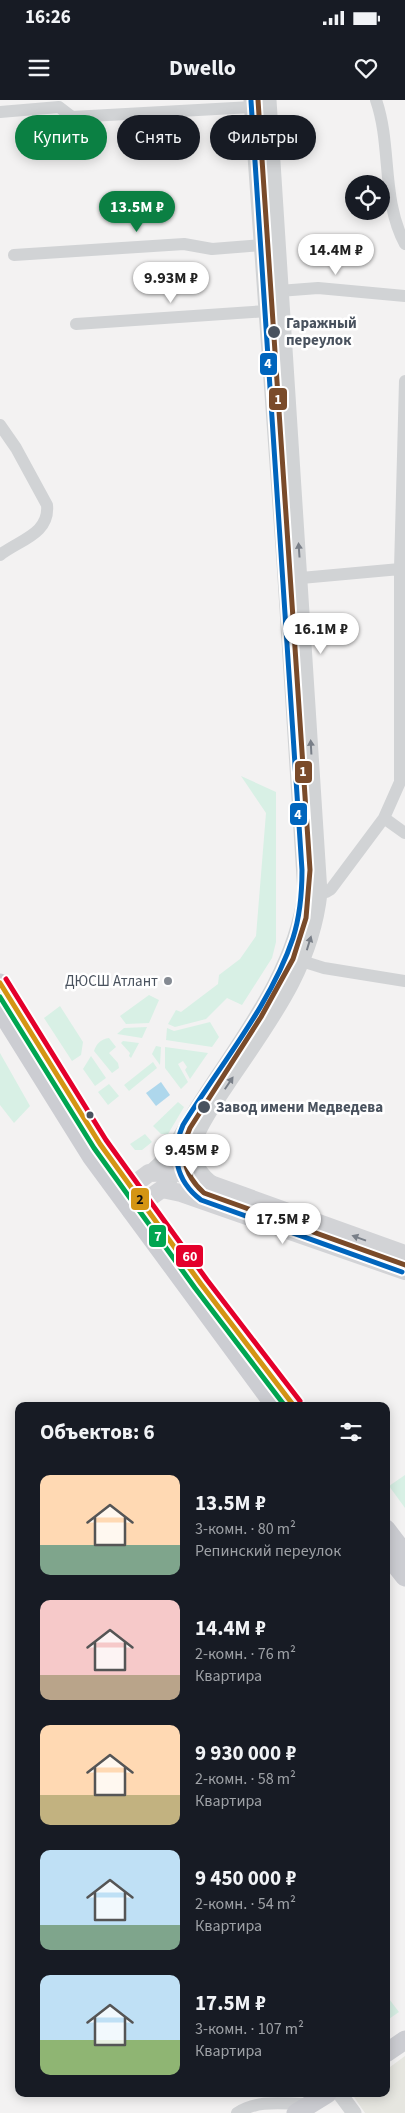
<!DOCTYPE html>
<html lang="ru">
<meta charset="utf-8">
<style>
body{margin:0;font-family:"Source Sans 3",sans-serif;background:#20242c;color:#f1f3f6;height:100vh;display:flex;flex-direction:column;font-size:19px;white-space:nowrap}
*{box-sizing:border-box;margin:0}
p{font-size:16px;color:#9ea1a6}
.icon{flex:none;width:28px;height:28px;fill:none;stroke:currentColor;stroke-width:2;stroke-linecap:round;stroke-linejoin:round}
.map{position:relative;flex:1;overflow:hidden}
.side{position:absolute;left:15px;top:1302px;width:375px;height:695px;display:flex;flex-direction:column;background:#171b24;border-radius:10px;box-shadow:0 2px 12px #0003}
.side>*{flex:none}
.guide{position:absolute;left:15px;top:15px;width:375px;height:45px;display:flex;gap:10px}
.buttons{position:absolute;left:345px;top:75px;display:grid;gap:10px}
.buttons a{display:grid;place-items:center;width:45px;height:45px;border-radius:50%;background:#171b24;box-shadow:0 2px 12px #0003;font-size:25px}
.price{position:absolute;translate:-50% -42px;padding:0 11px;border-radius:18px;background:#fff;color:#222;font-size:16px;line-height:32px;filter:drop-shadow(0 1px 2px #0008)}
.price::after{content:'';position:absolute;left:50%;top:30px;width:15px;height:11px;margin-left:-8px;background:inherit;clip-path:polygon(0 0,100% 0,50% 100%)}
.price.active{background:#0b8043;color:#fff}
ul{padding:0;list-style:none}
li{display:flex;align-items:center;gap:15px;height:125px;padding:0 25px}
li span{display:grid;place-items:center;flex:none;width:140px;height:100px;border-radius:10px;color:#555}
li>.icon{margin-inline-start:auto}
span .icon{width:60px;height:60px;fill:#fffc;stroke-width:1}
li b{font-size:21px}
h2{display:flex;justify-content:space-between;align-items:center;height:60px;padding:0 25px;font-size:21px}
.chip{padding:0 18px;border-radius:22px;background:#171b24;box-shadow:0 2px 12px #0003;font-size:18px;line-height:45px}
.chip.active{background:#0b8043;color:#fff}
.status{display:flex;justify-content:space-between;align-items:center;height:35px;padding:0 25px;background:#171b24;direction:ltr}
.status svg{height:14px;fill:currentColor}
header{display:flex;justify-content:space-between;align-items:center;height:65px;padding:0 25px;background:#171b24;font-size:22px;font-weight:700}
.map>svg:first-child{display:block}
.commercial{fill:#e6e6e0}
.green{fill:#d8f0e5}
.water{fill:#aed7ec}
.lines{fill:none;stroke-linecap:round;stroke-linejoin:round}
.minor{stroke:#d1d3d5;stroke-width:12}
.tertiary{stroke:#d1d3d5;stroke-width:15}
.secondary{stroke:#d2d3d6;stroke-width:18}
.primary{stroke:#cccdd2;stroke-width:19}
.bus-1-casing{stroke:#fff;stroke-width:9}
.bus-2-casing{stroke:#fff;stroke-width:9}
.bus-3-casing{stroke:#fff;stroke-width:9}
.bus-1{stroke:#d49513;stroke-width:5}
.bus-2{stroke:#00a651;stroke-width:5}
.bus-3{stroke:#e4002b;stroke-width:5}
.tram-1-casing{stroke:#fff;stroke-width:9}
.tram-2-casing{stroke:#fff;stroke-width:9}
.tram-1{stroke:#7a4b2a;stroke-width:5}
.tram-2{stroke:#0065bd;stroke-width:5}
.oneway{fill:#797f88}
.stop-dot{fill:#49525e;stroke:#fff;stroke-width:2}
.poi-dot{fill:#848a92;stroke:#fff;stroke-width:2}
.labels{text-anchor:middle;stroke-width:5;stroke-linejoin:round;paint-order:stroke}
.stop-label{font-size:15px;font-weight:bold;fill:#49525e;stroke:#fff;text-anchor:start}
.poi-label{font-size:15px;fill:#49525e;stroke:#fff;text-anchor:end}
.line-badge{stroke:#fff;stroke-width:2}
.badge-label{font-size:14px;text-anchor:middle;font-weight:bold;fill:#fff}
.pale-badge-label{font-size:14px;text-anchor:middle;font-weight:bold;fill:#111}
</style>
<div class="status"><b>16:26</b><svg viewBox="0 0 49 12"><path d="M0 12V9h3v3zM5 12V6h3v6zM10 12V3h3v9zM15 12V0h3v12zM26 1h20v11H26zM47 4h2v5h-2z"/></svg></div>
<header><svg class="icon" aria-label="menu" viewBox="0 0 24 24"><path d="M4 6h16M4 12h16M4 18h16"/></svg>Dwello<svg class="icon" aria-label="heart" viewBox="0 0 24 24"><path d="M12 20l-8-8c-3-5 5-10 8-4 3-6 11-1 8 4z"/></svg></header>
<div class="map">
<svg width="405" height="2013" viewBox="0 0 405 2013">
<rect width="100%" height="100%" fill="#f3f2f2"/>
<path class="commercial" d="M405 1956V2013H365L352 1994H386V1970Z"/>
<path class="green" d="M241 676 276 692V842L272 858 242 905 227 898 206 919 175 927 168 924 176 910 181 912 218 884 219 875 240 859 256 836 266 713Z
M149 895 159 900 149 923 126 924 120 916Z
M60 906 83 942 81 955 72 961 44 918Z
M210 922 219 937 212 947 166 940 167 928 174 931Z
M147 927 142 938 117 934 124 928Z
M109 938 116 947 109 953 118 963 119 968 112 973 94 951C96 944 101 939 109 938Z
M123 941 139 943 131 958 129 956 130 953 121 943Z
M156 946 161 947 160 965 152 954Z
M165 947 208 953 190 979 185 970 187 967 183 961 178 964 188 982 181 989 165 968Z
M0 953 30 1006 14 1023 0 1005Z
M91 956 106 978 95 986 83 969Z
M153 962 157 968 129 991 124 985Z
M109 984 119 996 108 1005 98 992Z
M178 1002 184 1007 168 1034H161L153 1026Z
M145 1034 152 1042 142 1050H135L130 1044Z
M405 1375V1408L389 1386Z
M386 1895 399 1912 386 1921Z"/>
<path class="water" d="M161 982 170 995 156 1006 146 993Z"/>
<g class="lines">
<path class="minor" d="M376 0C392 46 381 99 405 144
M0 12 59 7 72 17 252 7
M14 155 184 144 212 149 262 145
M266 192 318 188 405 196
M76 224 267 211
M0 325 16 348 47 405C50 434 19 440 0 455
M290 479 400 469
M384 718 405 733
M312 793 326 792 331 789 384 718 400 682V469L405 281
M292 858 324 868 405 881
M237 2013C259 1999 283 2004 307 2004"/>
<path class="tertiary" d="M149 1073C173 1056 184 1028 200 1003 242 937 295 872 305 793L284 462 251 0
M169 1081 195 1042
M213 1084C200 1074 190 1060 195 1042 199 1024 221 995 231 979 271 920 312 867 320 793L269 0
M340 1994 354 2013"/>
<path class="secondary" d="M120 1095 149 1073 177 1072 405 1154
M131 1111 162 1089 181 1093 405 1171"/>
<path class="primary" d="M0 883 100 1044 201 1184 294 1306
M0 910 91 1056 275 1306
M386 1429 405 1454
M386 1453 405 1477
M386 1953 405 1940
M296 2013 327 1994"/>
<g class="bus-1-casing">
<path id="bus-1" d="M0 883 100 1044 201 1184 294 1306"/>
</g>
<g class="bus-2-casing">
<path id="bus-2" d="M0 897 94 1048 195 1188 285 1306"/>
</g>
<g class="bus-3-casing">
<path id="bus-3" d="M6 879 106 1040 207 1180 300 1301"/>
</g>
<use href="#bus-1" class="bus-1"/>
<use href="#bus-2" class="bus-2"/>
<use href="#bus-3" class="bus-3"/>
<g class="tram-1-casing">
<path id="tram-1" d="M258 0 310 770 306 818 293 859 261 917 190 1028C179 1053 183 1074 204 1093L405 1165"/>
</g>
<g class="tram-2-casing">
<path id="tram-2" d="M251 1 302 770C302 793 300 816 293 838 271 904 220 965 183 1025 171 1053 175 1080 201 1100L402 1172"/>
</g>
<use href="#tram-1" class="tram-1"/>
<use href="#tram-2" class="tram-2"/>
</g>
<defs><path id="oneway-solid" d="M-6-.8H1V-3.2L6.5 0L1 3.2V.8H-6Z" transform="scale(1.25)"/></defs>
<g class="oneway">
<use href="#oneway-solid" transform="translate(299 450) rotate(-94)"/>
<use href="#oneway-solid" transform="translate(311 647) rotate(-93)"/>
<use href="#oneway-solid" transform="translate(309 843) rotate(-73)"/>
<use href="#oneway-solid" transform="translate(229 983) rotate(-56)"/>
<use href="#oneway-solid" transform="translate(359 1138) rotate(-160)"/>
</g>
<g class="stop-dot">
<circle cx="274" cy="232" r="7"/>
<circle cx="204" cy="1007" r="7"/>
<circle cx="90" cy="1015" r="4.5"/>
</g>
<circle class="poi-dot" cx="168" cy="881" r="5"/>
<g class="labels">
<g class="stop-label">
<text x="286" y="228">Гаражный<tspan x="286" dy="17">переулок</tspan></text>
<text x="216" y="1012">Завод имени Медведева</text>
</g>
<g class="poi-label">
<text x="158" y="886">ДЮСШ Атлант</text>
</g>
</g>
<g class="line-badge">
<rect x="259" y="252" width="19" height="24" rx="5" fill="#0065bd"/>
<rect x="268" y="287" width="20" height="24" rx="5" fill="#7a4b2a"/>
<rect x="294" y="660" width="19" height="24" rx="5" fill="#7a4b2a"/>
<rect x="289" y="702" width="19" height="24" rx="5" fill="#0065bd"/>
<rect x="130" y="1087" width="20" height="24" rx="5" fill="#d49513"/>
<rect x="148" y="1124" width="19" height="24" rx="5" fill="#00a651"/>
<rect x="175" y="1144" width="29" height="24" rx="5" fill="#e4002b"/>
</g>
<g class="badge-label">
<text x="268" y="268">4</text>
<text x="278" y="304">1</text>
<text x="303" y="676">1</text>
<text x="298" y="719">4</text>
<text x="158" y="1141">7</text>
<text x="190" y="1161">60</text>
</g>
<g class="pale-badge-label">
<text x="140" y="1104">2</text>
</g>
</svg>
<div class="buttons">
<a><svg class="icon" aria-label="locate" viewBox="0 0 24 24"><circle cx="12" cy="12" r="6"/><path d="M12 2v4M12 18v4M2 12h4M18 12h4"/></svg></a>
</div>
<b class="price active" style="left:137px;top:133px">13.5M ₽</b>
<b class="price" style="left:336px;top:176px">14.4M ₽</b>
<b class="price" style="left:171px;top:204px">9.93M ₽</b>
<b class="price" style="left:321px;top:555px">16.1M ₽</b>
<b class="price" style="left:192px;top:1076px">9.45M ₽</b>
<b class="price" style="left:283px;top:1145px">17.5M ₽</b>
<div class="guide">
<a class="chip active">Купить</a>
<a class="chip">Снять</a>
<a class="chip">Фильтры</a>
</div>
<section class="side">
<h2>Объектов: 6<svg class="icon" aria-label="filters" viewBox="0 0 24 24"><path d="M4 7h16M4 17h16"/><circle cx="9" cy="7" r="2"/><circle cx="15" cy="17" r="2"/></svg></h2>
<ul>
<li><span style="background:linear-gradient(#ffd9b3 70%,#7fa58c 0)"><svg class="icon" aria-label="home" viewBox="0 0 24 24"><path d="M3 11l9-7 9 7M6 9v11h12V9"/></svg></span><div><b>13.5M ₽</b><p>3-комн. · 80 m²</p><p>Репинский переулок</p></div></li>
<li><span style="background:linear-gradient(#f6c9c9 75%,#b9a48a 0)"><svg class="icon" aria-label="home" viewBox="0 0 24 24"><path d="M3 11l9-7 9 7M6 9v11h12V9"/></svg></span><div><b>14.4M ₽</b><p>2-комн. · 76 m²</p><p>Квартира</p></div></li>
<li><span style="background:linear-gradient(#ffd9b3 70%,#c2b280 0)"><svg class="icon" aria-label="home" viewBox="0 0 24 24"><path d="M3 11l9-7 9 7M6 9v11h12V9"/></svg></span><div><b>9 930 000 ₽</b><p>2-комн. · 58 m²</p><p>Квартира</p></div></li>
<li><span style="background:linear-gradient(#bfe0f5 75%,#7fa58c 0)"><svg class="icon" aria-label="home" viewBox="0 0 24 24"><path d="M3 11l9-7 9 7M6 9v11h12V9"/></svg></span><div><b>9 450 000 ₽</b><p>2-комн. · 54 m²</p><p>Квартира</p></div></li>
<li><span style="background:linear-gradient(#bfe0f5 65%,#8fb573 0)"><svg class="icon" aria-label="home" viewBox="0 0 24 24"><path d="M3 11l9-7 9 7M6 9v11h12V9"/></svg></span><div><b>17.5M ₽</b><p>3-комн. · 107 m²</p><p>Квартира</p></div></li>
</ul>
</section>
</div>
